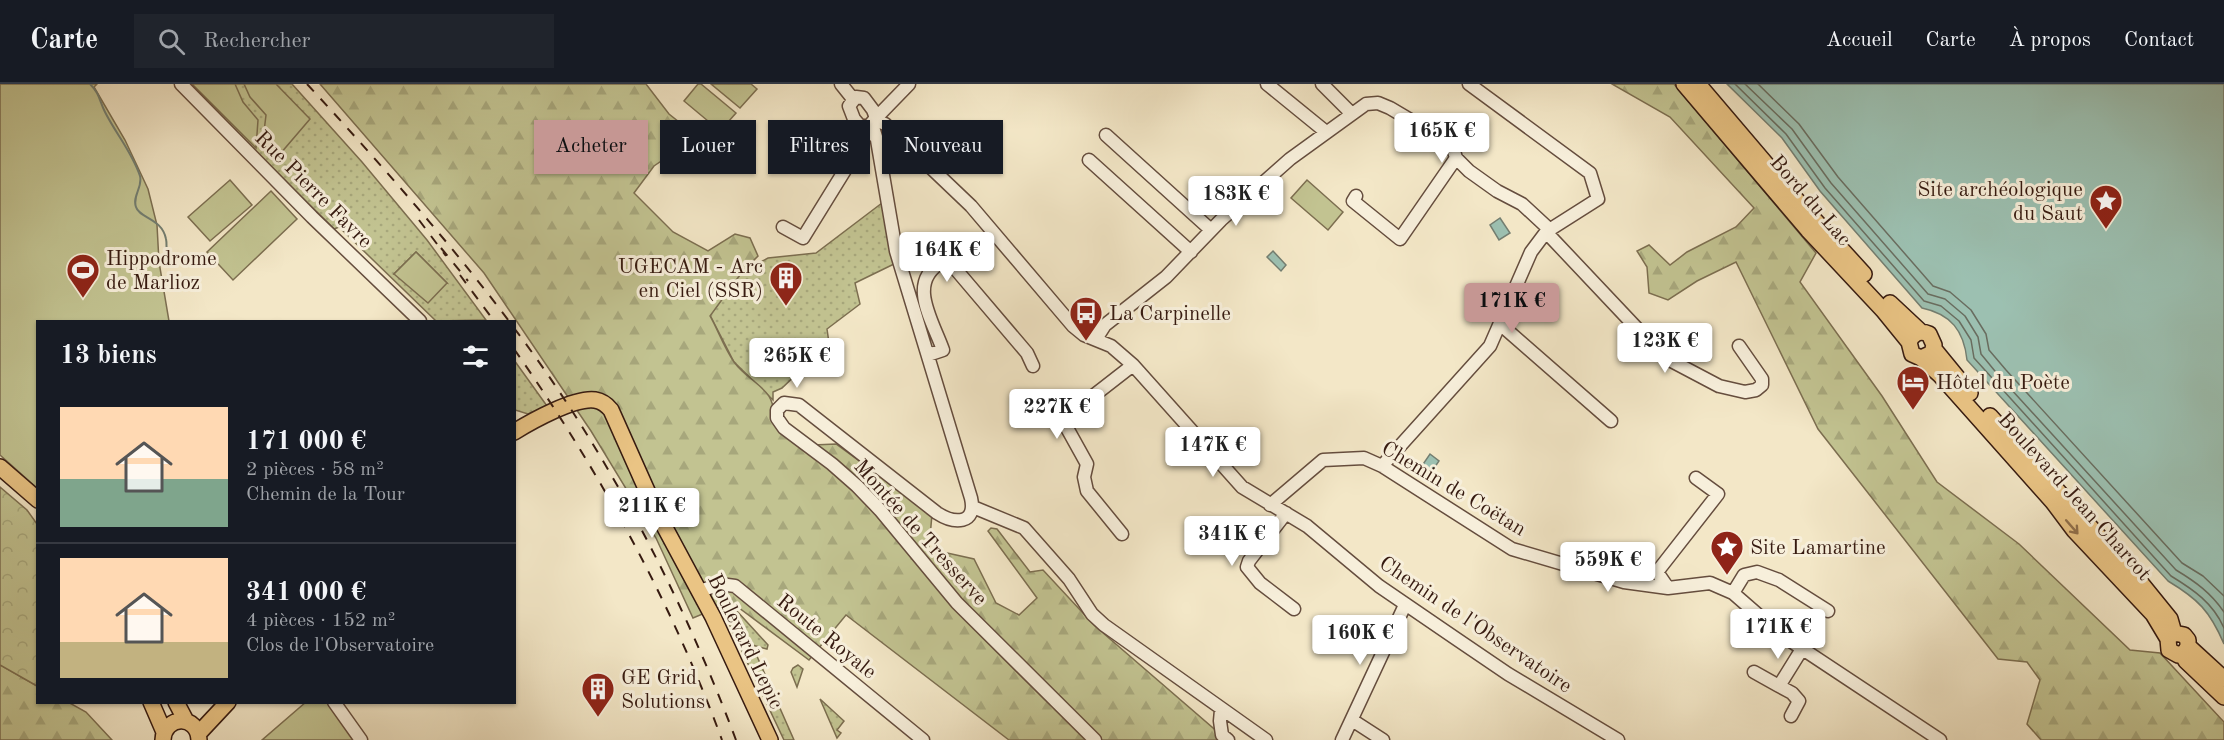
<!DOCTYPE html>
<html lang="fr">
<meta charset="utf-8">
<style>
body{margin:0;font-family:"Old Standard TT",serif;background:#20242c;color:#f1f3f6;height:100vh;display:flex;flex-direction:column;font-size:22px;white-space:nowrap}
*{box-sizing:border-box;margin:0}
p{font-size:20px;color:#9ea1a6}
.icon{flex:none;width:33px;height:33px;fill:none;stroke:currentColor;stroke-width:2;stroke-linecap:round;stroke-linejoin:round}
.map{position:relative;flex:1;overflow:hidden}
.side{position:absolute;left:36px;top:236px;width:480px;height:384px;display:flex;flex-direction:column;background:#171b24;border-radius:0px;box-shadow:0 2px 4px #0004}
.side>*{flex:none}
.banner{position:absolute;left:534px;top:36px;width:570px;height:54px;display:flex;gap:12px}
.price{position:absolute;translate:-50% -51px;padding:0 14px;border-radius:6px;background:#fff;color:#222;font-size:20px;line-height:39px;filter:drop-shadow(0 2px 3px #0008)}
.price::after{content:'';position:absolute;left:50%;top:36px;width:18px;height:14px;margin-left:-9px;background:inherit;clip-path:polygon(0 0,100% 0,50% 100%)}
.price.current{background:#c59692;color:#111}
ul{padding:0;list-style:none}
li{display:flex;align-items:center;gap:18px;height:150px;padding:0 24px}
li+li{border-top:2px solid #363941}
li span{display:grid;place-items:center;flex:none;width:168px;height:120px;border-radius:0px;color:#555}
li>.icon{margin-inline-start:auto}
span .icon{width:72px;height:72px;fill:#fffc;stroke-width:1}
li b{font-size:26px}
h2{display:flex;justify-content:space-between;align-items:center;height:72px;padding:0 24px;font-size:26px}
.pill{padding:0 21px;border-radius:0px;background:#171b24;box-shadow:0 2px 4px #0004;font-size:21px;line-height:54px}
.pill.current{background:#c59692;color:#111}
header{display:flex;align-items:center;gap:36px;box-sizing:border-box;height:84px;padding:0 30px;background:#171b24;border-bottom:2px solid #363941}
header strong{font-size:28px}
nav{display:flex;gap:33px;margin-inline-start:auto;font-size:21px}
.search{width:420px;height:54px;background:#20242c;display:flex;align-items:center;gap:15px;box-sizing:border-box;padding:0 21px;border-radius:0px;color:#9ea1a6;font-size:22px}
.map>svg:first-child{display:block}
.grass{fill:url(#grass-dots);stroke:#7c6e50;stroke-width:1.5;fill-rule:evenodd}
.forest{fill:url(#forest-firs);stroke:#7c6e50;stroke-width:1.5}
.park{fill:url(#park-crowns);stroke:#7c6e50;stroke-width:1.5}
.pitch{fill:#c2c391;stroke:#7c6e50;stroke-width:1.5}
.water{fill:#9cc0b1;stroke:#737e71;stroke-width:1.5}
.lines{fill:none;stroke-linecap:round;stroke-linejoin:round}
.shore{stroke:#696d60;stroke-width:1.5}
.stream{stroke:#737e71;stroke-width:2}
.minor-casing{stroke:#654d3e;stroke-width:15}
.major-casing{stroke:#361a10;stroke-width:18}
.minor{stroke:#f7efdb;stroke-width:12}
.major{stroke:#eac484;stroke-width:15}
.rail{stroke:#361a10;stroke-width:2;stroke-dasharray:10 10;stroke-linecap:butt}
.oneway{stroke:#906f4a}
.labels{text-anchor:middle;stroke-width:6;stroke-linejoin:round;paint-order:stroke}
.street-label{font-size:21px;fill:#361a10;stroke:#f7efdb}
.poi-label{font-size:21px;fill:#361a10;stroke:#f7efdb;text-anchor:start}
</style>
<header>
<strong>Carte</strong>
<div class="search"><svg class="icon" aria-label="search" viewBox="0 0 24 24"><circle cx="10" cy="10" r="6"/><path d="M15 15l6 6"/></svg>Rechercher</div>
<nav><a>Accueil</a><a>Carte</a><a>À propos</a><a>Contact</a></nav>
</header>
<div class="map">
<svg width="2224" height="656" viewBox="0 0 2224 656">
<defs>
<pattern id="grass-dots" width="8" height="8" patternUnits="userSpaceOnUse" patternTransform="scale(1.5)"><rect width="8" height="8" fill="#c2c391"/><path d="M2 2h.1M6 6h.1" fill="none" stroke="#a7a77c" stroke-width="1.8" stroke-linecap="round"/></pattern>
<pattern id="forest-firs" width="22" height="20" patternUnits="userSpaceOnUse" patternTransform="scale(1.5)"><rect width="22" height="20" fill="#c2c391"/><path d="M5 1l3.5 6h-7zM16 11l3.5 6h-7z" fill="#a7a77c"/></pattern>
<pattern id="park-crowns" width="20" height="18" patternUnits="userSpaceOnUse" patternTransform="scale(1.5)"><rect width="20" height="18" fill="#c2c391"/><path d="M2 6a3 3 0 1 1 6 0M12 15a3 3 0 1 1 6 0" fill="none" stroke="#a7a77c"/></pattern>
</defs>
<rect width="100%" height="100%" fill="#f3e7c7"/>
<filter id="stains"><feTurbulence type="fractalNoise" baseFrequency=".00333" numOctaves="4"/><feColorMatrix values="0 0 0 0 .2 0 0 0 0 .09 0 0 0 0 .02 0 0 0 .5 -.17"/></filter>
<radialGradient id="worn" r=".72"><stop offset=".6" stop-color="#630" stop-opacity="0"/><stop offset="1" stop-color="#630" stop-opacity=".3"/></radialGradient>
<path class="grass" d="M188 0H292L362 78 427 156 486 236 436 237 339 143 334 145ZM416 168 447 199 394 190Z
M882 119 894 180 855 199 860 220 827 245 829 259 782 304 773 308V316L734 278 710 231 742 188 768 174 816 169Z
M514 276 547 322 528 330 515 326Z
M716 512H730L736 526 768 561 767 565 752 561 794 656H784Z
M798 581 803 585 797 603 791 588 793 584Z
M820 615 844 637 837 646 841 649 837 654Z"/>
<path class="forest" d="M320 0H646L669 30 689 46 692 56 654 82 634 109 673 148 708 167 735 150 750 154 758 172 742 188 710 232C718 246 724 264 734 278 751 301 778 304 773 337L813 361 836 360 932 430 929 465 974 475 996 519 1019 531 1037 514 988 447 991 444 997 445 1030 488 1043 486 1095 542 1227 656H1009L846 531 809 576 731 518 693 534 656 454 591 347 484 189Z
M1612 0H1674L1816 169 1800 198 1882 312 1937 398 2019 460 2130 566 2160 569 2224 638V656H2041L2027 640 2040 596 2027 578 1998 575 1818 345 1736 178 1697 197 1668 216 1649 209 1647 183 1637 167 1649 161 1670 181 1687 168 1736 143 1754 124 1670 33Z
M0 581 37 602 38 618H68L86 628 112 656H0Z"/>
<path class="park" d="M0 403 27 426 37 440V602L0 581Z"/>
<path class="pitch" d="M0 0H97L94 3 125 56 148 105 157 141 159 178 169 237H38L37 404 0 371Z
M192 0H235L243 18 258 36 256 64Z
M244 0H276L310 35 274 77 262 64 266 31 250 13Z
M698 0H701L736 29 720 47 684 17Z
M711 0H751L757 5 740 24Z
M230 96 252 121 210 157 188 133Z
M1307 96 1343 128 1328 146 1291 114Z
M271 107 297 135 233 196 207 168Z
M416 168 447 199 428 219 394 190Z
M306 618H330L357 656H262Z"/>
<path class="water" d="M1727 0H2224V560C2210 527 2198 515 2168 497L1967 276C1964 247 1951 230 1922 224L1820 107 1782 54Z
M1500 134 1510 149 1499 156 1490 141Z
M1273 167 1286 181 1281 187 1267 173Z
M1430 370 1439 377 1428 393 1419 386Z"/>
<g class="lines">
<path class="shore" d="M1735 0 1786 50 1825 104 1924 217 1941 222 1959 237 1971 256 1974 274 2171 492C2194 506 2213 519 2224 544
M1745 0 1792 45 1831 99 1928 210 1945 215 1965 232 1978 253 1981 270 1999 292 2176 486C2196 498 2211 509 2224 528
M1758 0 1799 40 1838 93 1933 202 1950 208 1971 226 1986 250 1989 266 2006 286 2182 479 2203 492 2224 512"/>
<path class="stream" d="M90 0C100 10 99 16 105 28 116 50 132 68 140 92 143 103 132 112 136 123 139 134 162 134 166 155 167 159 166 164 167 169"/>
<g class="minor-casing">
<path id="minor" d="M181 0 312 133 420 237
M841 0 853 15
M1267 0 1326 48
M1322 0 1351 29
M856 13 864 14 873 26 876 34 869 42H860L854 35 849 22Z
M876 34 909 0
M875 36 885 40 971 122 1073 242 1084 251 1111 262 1133 281 1242 403 1307 442 1379 502 1455 554 1508 590 1618 656
M872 40 877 56 896 167 971 414C977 441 954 440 937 429L799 321 784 319 777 326V334L784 344 832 380 857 402 880 426 957 519 1095 656
M1106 51 1211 146
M1089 76 1191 168
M1356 112 1353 117 1400 155 1456 74
M783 143 803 154 866 52 867 43
M1546 148 1664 273 1719 302 1745 308 1756 306 1762 301V295L1739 262
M1500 240 1611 337
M1096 255 1105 241 1166 193 1221 136 1290 75 1366 20 1378 19 1390 24 1444 56 1453 64 1456 74 1469 87 1497 107 1522 120 1549 145
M928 271 943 266C933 237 906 198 942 178L953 182 1027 269 1033 282
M1382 382 1490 262 1531 168 1546 148 1598 115 1590 89 1469 0
M1270 421 1323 376 1364 374 1382 382 1512 465 1624 498 1668 504 1710 499 1733 509 1780 550 1940 656
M973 423 1024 444 1069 495 1092 530 1104 541 1266 656
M1286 429 1249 477 1247 483 1260 499 1294 525
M1122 450 1087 407 1084 393 1087 380 1067 344 1068 337 1088 316 1133 281
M1668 504 1657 488 1718 410 1696 394
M700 507 720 500 735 502 923 656
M1733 509 1744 491 1757 488 1779 496 1828 527
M1754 588 1779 602 1802 565
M1779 602 1792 609 1799 617 1791 632
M334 618 361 656
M1221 626 1220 637 1222 651 1228 656
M1352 636 1383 656
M1342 656 1405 521"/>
</g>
<g class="major-casing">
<path id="major" d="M1684 0 1808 146 1883 226 1909 258
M1698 0 1801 121 1864 190
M1890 219 1921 248
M1934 265 1970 309
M1921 274 1932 269 1934 261 1929 250C1920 246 1913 249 1909 258L1912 270 1921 274 1940 291 2053 418 2074 446 2153 530 2168 555 2169 566 2178 571 2185 568 2188 562
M1990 332 2140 498 2170 535 2174 549
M514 348C532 337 575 313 595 316 601 317 607 321 611 326L656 427 713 533 770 656
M0 383 38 416
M2168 555 2174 549 2184 551 2188 556V562L2224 595
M2182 570 2186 577 2224 613
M151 618 164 648
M176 618 186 637
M199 649 228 618
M163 656C164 631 198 630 199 656"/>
</g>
<use href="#minor" class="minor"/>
<use href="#major" class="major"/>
<path class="rail" d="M307 0C378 77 446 154 509 237
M419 136 446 172
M441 164 468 197
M460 191 494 237
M514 244C606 365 683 514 736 656
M514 265C599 386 671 517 722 656"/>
</g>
<defs><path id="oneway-shaft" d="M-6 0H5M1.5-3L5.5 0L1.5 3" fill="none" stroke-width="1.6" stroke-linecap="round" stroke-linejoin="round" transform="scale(1.5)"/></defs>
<use class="oneway" href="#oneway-shaft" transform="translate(2072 443) rotate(49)"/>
<defs>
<g id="sight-pin" transform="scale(1.725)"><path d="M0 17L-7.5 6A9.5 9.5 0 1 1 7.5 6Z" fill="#8f2418" stroke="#f7efdb"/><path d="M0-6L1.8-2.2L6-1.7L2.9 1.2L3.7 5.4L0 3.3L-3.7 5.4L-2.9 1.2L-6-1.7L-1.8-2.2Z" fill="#fff"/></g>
<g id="stadium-pin" transform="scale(1.725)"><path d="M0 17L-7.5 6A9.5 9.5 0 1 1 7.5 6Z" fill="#8f2418" stroke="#f7efdb"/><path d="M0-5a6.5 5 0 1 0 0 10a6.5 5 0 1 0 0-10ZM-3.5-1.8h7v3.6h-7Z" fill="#fff"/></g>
<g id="building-pin" transform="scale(1.725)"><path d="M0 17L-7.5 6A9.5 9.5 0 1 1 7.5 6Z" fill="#8f2418" stroke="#f7efdb"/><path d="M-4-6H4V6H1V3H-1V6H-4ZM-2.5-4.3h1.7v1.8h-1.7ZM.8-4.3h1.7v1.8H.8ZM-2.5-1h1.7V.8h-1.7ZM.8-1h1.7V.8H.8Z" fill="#fff"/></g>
<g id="bus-pin" transform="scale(1.725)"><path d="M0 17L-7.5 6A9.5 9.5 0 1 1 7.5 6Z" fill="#8f2418" stroke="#f7efdb"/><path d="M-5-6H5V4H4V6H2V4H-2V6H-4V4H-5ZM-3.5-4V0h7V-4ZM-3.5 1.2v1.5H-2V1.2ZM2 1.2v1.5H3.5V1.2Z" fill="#fff"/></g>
<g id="hotel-pin" transform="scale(1.725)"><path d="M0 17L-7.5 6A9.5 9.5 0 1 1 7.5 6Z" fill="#8f2418" stroke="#f7efdb"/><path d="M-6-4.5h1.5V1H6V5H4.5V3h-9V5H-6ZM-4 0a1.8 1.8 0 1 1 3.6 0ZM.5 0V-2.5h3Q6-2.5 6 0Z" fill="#fff"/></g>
</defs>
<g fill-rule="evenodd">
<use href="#sight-pin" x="2106" y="117"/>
<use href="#stadium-pin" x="83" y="186"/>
<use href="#building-pin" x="786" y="194"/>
<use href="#bus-pin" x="1086" y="229"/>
<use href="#hotel-pin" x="1913" y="298"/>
<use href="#sight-pin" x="1727" y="463"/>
<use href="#building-pin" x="598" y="605"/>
</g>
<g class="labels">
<g class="street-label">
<text transform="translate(314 105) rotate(45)" y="7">Rue Pierre Favre</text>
<text transform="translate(1811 116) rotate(49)" y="7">Bord du Lac</text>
<text transform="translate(1454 404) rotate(31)" y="7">Chemin de Coëtan</text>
<text transform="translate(2075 412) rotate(48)" y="7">Boulevard Jean Charcot</text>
<text transform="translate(921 448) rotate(48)" y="7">Montée de Tresserve</text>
<text transform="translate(1476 540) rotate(34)" y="7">Chemin de l'Observatoire</text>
<text transform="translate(827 552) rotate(39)" y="7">Route Royale</text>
<text transform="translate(746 557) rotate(64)" y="7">Boulevard Lepic</text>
</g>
<g class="poi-label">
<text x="2083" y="112" text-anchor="end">Site archéologique<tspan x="2083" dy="24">du Saut</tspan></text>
<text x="106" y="181">Hippodrome<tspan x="106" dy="24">de Marlioz</tspan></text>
<text x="763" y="189" text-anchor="end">UGECAM - Arc<tspan x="763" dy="24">en Ciel (SSR)</tspan></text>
<text x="1109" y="236">La Carpinelle</text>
<text x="1936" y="305">Hôtel du Poète</text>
<text x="1750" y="470">Site Lamartine</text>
<text x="621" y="600">GE Grid<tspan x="621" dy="24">Solutions</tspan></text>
</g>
</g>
<rect width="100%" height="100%" filter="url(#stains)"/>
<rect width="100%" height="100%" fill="url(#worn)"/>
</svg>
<b class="price" style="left:1442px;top:80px">165K €</b>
<b class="price" style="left:1236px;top:143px">183K €</b>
<b class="price" style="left:947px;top:199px">164K €</b>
<b class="price current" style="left:1512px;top:250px">171K €</b>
<b class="price" style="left:1665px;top:290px">123K €</b>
<b class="price" style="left:797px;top:305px">265K €</b>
<b class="price" style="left:1057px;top:356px">227K €</b>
<b class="price" style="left:1213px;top:394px">147K €</b>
<b class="price" style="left:652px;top:455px">211K €</b>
<b class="price" style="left:1232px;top:483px">341K €</b>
<b class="price" style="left:1608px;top:509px">559K €</b>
<b class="price" style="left:1778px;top:576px">171K €</b>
<b class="price" style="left:1360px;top:582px">160K €</b>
<div class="banner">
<a class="pill current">Acheter</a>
<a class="pill">Louer</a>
<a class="pill">Filtres</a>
<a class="pill">Nouveau</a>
</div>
<section class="side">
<h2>13 biens<svg class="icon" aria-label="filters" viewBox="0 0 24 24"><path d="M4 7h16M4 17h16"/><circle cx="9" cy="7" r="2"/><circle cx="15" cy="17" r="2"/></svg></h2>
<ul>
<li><span style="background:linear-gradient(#ffd9b3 60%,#7fa58c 0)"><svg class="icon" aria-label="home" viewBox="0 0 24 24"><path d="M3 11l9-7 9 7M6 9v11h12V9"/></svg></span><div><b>171 000 €</b><p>2 pièces · 58 m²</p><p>Chemin de la Tour</p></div></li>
<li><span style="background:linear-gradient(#ffd9b3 70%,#c2b280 0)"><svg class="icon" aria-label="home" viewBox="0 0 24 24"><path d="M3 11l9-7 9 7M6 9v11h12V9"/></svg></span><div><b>341 000 €</b><p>4 pièces · 152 m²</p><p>Clos de l'Observatoire</p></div></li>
</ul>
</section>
</div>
